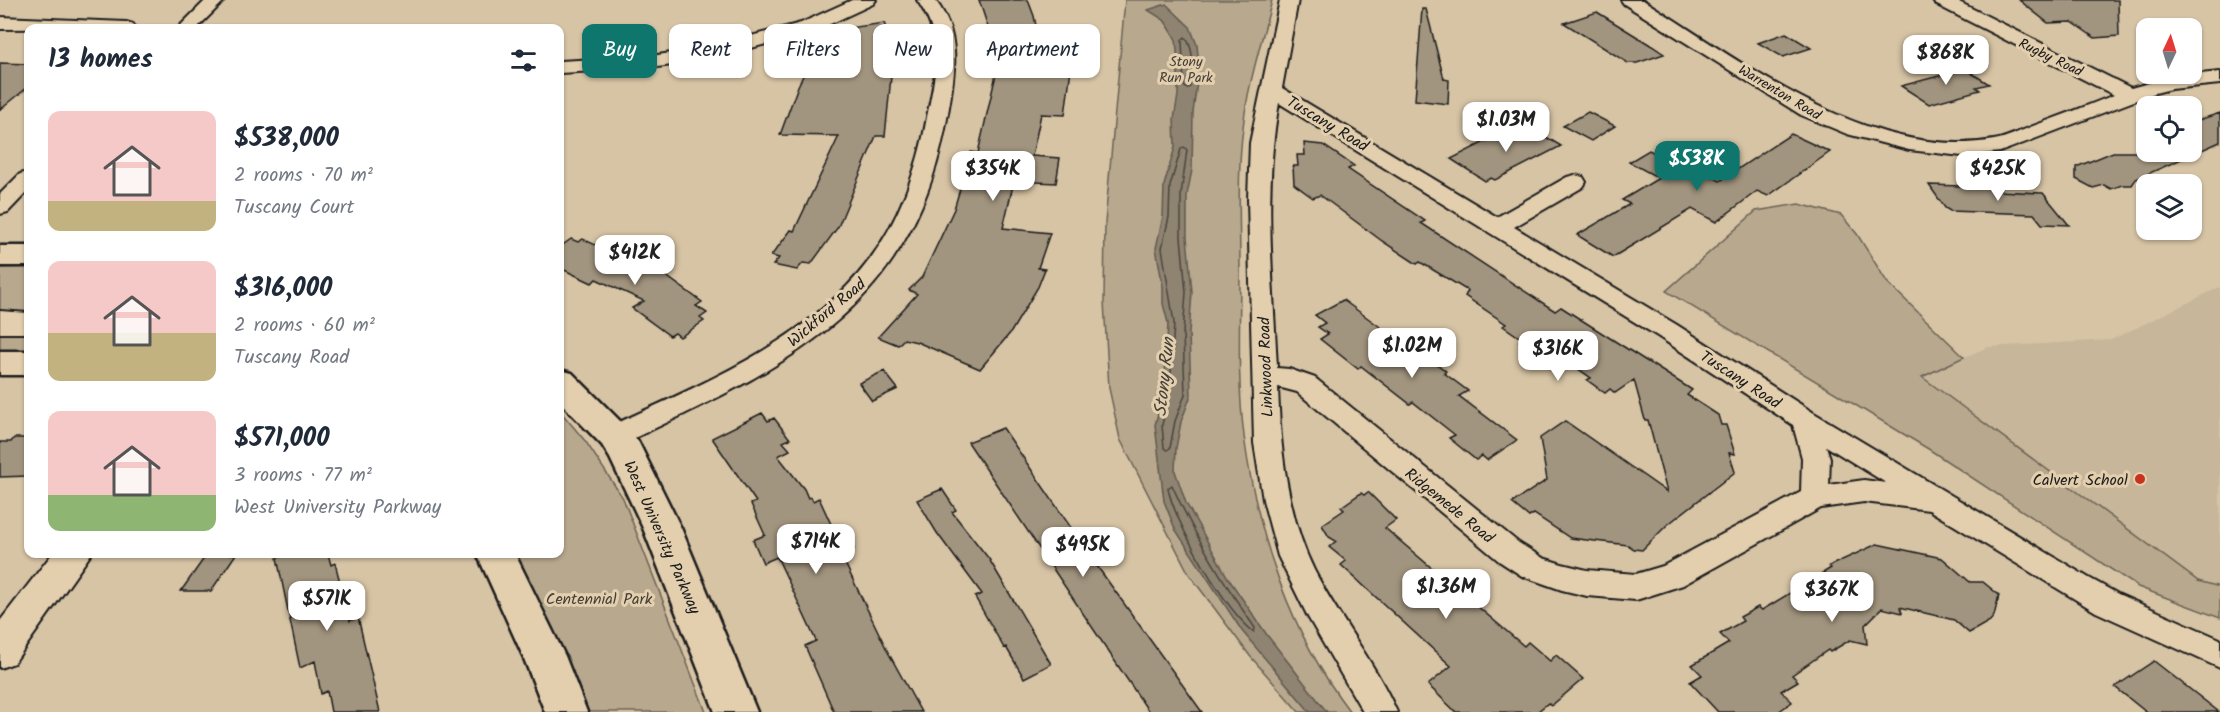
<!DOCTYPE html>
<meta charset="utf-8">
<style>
body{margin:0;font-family:Kalam,sans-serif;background:#f2f2f3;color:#1f2937;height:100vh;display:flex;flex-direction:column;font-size:22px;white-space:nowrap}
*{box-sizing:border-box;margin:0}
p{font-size:20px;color:#747a83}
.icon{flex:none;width:33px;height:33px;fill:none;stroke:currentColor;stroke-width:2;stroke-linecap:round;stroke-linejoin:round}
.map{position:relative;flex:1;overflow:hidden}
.panel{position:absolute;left:24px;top:24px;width:540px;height:534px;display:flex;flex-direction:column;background:#fff;border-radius:12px;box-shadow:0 2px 4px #0004}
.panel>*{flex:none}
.top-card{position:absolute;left:582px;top:24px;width:570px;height:54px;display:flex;gap:12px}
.needle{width:39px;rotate:4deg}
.buttons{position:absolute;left:2136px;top:18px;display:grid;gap:12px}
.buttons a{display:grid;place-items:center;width:66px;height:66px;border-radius:12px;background:#fff;box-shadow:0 2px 4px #0004;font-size:30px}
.price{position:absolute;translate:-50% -51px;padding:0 14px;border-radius:12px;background:#fff;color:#222;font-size:20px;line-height:39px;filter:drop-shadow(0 2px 3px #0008)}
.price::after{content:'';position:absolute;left:50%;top:36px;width:18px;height:14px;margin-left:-9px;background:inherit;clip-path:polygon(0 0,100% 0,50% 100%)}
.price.active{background:#0f766e;color:#fff}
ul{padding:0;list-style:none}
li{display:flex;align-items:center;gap:18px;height:150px;padding:0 24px}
li span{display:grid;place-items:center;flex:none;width:168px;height:120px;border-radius:12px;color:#555}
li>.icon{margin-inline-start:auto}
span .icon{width:72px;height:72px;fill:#fffc;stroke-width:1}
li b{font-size:26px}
h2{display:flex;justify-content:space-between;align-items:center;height:72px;padding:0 24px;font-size:26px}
.pill{padding:0 21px;border-radius:12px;background:#fff;box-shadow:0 2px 4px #0004;font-size:21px;line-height:54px}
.pill.active{background:#0f766e;color:#fff}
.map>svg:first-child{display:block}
.built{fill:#c7b69a}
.green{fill:#b8a88e;stroke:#6a6255;stroke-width:1.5}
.water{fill:#8f8371;stroke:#615a4f;stroke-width:1.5}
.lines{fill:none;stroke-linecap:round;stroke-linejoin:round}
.shore{stroke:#4a453e;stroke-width:1.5}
.building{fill:#a2957f;stroke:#1c1c1c;stroke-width:1.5}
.minor-casing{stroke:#1c1c1c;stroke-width:4}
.tertiary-casing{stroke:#1c1c1c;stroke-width:4}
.primary-casing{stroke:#1c1c1c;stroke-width:5}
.minor{fill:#e3cfae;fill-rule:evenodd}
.tertiary{fill:#e3cfae;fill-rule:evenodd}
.primary{fill:#e3cfae;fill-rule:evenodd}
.poi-dot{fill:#c8321e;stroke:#e3cfae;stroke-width:2}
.labels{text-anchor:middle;stroke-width:6;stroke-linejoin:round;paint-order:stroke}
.far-street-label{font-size:14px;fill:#1c1c1c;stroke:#e3cfae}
.far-park-label{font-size:14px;fill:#433f38;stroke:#e3cfae}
.street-label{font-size:16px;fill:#1c1c1c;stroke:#e3cfae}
.poi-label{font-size:16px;fill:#1c1c1c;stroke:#e3cfae;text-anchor:end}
.park-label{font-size:16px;fill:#433f38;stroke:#e3cfae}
.water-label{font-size:18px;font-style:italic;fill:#44403a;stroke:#e3cfae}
</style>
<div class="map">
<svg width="2220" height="712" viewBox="0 0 2220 712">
<rect width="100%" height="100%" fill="#d7c4a5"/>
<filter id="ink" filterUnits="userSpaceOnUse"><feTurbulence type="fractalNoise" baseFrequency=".0167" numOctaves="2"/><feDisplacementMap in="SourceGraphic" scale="12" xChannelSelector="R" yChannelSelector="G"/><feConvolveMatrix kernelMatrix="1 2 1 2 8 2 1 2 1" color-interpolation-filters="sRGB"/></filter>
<g filter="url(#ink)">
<path class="built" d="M2220 287V587L2198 581 1921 376 1988 347 2111 340Z"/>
<path class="green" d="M1125 0H1272C1262 41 1247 87 1243 128 1237 174 1240 222 1240 269 1240 324 1237 381 1244 436 1257 534 1290 633 1350 712H1299L1250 656 1189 574 1120 439 1109 388 1104 302 1105 223Z
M1799 204 1841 215 1857 234 1887 282 1964 357 1922 377 2198 581 2220 587V618L2138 587 1930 450 1666 291 1756 211Z
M28 267V356L0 357V268Z
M560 411 586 442 623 498 706 712H585L538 603 509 554H560Z"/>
<path class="water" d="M1166 4 1190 27 1197 45 1199 66 1193 113 1192 170 1187 195V237L1192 292 1189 333 1191 395 1181 422 1176 448 1175 471 1186 503 1228 578 1267 635 1327 712H1310L1242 631 1175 529 1164 501 1155 425 1164 390 1168 323 1163 304V287L1156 248 1163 216 1164 185 1175 147 1174 119 1178 95V63L1176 40 1170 29 1164 20 1148 10Z"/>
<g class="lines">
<path class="shore" d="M1185 37C1196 51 1192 70 1190 87L1187 89 1184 86 1182 40Z
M1184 147 1187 150 1181 195V237L1186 292 1183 333 1185 395 1175 421 1170 448 1167 450 1164 448 1162 425 1170 390 1174 323 1162 248 1169 217 1170 186 1181 149Z
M1172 485C1194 536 1224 583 1255 628L1254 632C1226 611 1174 522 1168 488Z"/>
</g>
<path class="building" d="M979 0H1028L1034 16 1039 40 1075 38 1065 115 1041 114 1032 156 1060 158 1056 183 1014 181 1003 228 1050 233 1038 268 1045 269 1038 287 1011 332 980 369 917 342 904 339 898 345 878 337 917 294 909 290 922 277 954 209 971 152 978 153 997 70H989L992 58 988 40 992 39Z
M2019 0H2118L2119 36 2095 38 2072 22 2048 23Z
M1422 9H1426L1444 79 1449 80 1448 104 1415 100Z
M1597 12 1652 46 1664 54 1637 63H1628L1564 23Z
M884 23 894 47 885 136H876L838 227 811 264 803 263 797 270 773 265 779 258 771 256 791 230 794 231 839 136 780 135 798 86 818 45 849 42 847 34 851 33 849 28Z
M1786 33 1811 48 1783 57 1758 43Z
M0 63 28 64V87L0 110Z
M1965 69 1989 84 1976 87 1980 90 1929 104 1901 86Z
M1588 112 1615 126 1591 141 1563 126Z
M2220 113V142L2136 179 2132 185H2122L2111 189 2104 185 2093 188 2076 179V167L2113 152H2192V122Z
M1526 125 1561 146 1495 180 1491 178 1485 181 1451 159 1506 131 1510 133Z
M1791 134 1830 152 1768 196 1757 191 1716 222 1692 209 1613 257 1577 235 1630 204 1622 200 1659 178 1629 162 1649 150 1665 158 1669 155 1720 181Z
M1304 143 1323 145 1354 166 1348 169 1425 221 1421 223 1555 311 1561 307 1692 390 1687 395 1718 415 1721 425H1726L1735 454 1729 453 1735 472 1667 525 1642 550 1634 549 1628 545 1570 538 1534 514 1529 517 1512 503 1547 480 1540 438 1565 421 1667 492 1648 420H1645L1634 380 1615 393 1610 389 1605 393 1587 380 1591 378 1548 348 1539 354 1519 341 1522 339 1503 326 1506 324 1465 296 1468 291 1420 262 1417 264 1382 241 1320 195 1313 198 1294 184 1293 166H1298L1297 155H1305Z
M1929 185 1995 187 1998 191 2043 193 2069 225 2042 224 2034 214 1950 211 1945 208Z
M571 239 578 242 583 239 651 271 655 268 702 302 696 306 707 313 700 318 704 321 680 337 675 333 670 336 632 308 644 301 596 279 592 283 560 268V247Z
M1343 300 1405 345 1409 343 1446 371 1444 373 1468 391 1459 396 1517 440 1487 460 1482 456 1476 460 1449 438 1455 435 1413 402 1410 404 1361 366 1358 369 1320 339 1328 334 1318 327 1325 323 1315 315Z
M884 371 898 389 872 401 859 383Z
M762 413 768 421 774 418 790 439 783 442 790 450 778 456 804 489 808 498 811 497 813 501 819 498 836 535 845 531 854 549 841 555 888 652 921 712H834L805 646 816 641 793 591 777 557 763 563 753 540 765 535 751 504 756 502 712 438Z
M1003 428 1097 566 1202 712H1149L968 442Z
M14 438H28V476L0 477V442H11Z
M942 489 956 510 952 512 989 559 1051 664 1024 678 1006 647 1004 648 975 597 982 594 937 533 917 500Z
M1368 492 1396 520 1385 528 1440 575 1445 571 1467 591 1463 594 1524 646 1528 642 1550 661 1556 655 1583 679 1551 706 1548 703 1537 712H1456L1428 685 1451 666 1341 565 1346 561 1329 547 1336 541 1329 537 1322 525 1344 510 1341 507 1361 493 1364 495Z
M1877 544 1942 558 1970 582H1983L1999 595 1994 616 1990 621 1969 633 1954 620 1900 607 1902 613 1882 608 1865 625 1867 644 1850 640 1830 652 1828 650 1792 675 1798 681 1781 691 1792 702 1778 712H1718L1690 682 1702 675 1692 665 1729 643 1720 634 1743 621 1740 617 1758 607 1762 610 1831 568 1829 566Z
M207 554H236L211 591H181Z
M288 554H328L331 565 335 563 350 621 358 617 380 712H331L327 691 321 694 315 661 300 668 277 558Z
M2154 661 2219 712H2146L2115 687Z"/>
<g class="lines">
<g class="minor-casing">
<path id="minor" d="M206 0H225L197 28H178Z
M852 0H876L873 4 815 31 702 61 650 68 560 73V61L650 56 701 49 801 23Z
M917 0H935C962 34 955 74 948 113 915 311 787 365 624 443L614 446 604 443 600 436 604 429C693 388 806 343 867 263 899 222 918 168 927 117 936 72 945 40 917 0Z
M1280 0H1298L1282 88 1497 217 1567 177 1575 175 1583 177 1586 182 1583 187 1514 227 1677 325 1814 413 2089 578 2118 594 2220 639V668L2096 612 1929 510 1864 502 1821 508 1683 585 1636 600 1587 596 1562 590 1522 576 1499 561 1297 392 1278 387C1280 447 1287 515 1314 570 1339 619 1375 662 1397 712H1363L1308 617 1278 556 1263 500 1254 443 1248 199 1250 143ZM1279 103 1659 337 1793 425 1802 458 1801 492 1663 566 1636 574 1587 570 1562 564 1543 558 1519 543 1315 378 1289 369 1277 368C1273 280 1263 190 1279 103ZM1826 446 1886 483 1864 480 1829 485 1830 458Z
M1621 0H1643C1743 62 1869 162 1994 140 2007 138 2020 131 2033 126 2060 116 2087 106 2114 95L1935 4 1932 0H1955L2131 88 2170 77 2220 72V84L2171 89 2155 93 2000 152 1962 156 1909 150 1847 134 1801 115 1624 4Z
M0 17 126 22 133 24 135 28 0 29Z
M28 172V191L8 212 0 214V194L20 174Z"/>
</g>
<g class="tertiary-casing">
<path id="tertiary" d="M0 311 28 313V333H0Z
M52 554H91L14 663 0 668V621Z"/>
</g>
<g class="primary-casing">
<path id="primary" d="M0 246H28V266H0Z
M0 351H28V375H0Z
M560 370 572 373 626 427 638 441 681 528 757 712H715L643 528 610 458 602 445 560 402Z
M477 554H515L565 656 587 712H545L523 656Z"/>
</g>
<use href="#minor" class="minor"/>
<use href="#tertiary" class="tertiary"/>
<use href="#primary" class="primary"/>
</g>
</g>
<circle class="poi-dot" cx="2140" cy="479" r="6"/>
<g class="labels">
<g class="far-street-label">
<text transform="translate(2051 57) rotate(26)" y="5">Rugby Road</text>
<text transform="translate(1780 92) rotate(31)" y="5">Warrenton Road</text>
</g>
<g class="far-park-label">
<text x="1186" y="66">Stony<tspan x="1186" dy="16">Run Park</tspan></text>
</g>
<g class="street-label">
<text transform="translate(1328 123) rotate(31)" y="6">Tuscany Road</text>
<text transform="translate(826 312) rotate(-40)" y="6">Wickford Road</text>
<text transform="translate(1265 367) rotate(-92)" y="6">Linkwood Road</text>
<text transform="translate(1741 379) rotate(33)" y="6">Tuscany Road</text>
<text transform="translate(1450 505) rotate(39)" y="6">Ridgemede Road</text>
<text transform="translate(663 537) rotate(66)" y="6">West University Parkway</text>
</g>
<g class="poi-label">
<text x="2128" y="485">Calvert School</text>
</g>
<g class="park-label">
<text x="599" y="604">Centennial Park</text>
</g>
<g class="water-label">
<text transform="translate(1164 377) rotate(-84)" y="6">Stony Run</text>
</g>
</g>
</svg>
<div class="buttons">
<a><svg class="needle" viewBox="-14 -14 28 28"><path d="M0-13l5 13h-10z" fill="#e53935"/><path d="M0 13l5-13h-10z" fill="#747a83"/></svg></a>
<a><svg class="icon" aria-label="locate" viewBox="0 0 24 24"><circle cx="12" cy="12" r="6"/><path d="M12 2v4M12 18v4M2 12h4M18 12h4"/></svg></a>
<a><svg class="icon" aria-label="layers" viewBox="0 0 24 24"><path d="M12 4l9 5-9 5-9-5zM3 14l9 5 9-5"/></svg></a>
</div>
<b class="price" style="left:1946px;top:86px">$868K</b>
<b class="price" style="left:1506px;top:153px">$1.03M</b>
<b class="price active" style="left:1697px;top:192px">$538K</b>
<b class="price" style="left:993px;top:202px">$354K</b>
<b class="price" style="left:1998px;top:202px">$425K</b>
<b class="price" style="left:635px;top:286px">$412K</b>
<b class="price" style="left:1412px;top:379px">$1.02M</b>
<b class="price" style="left:1558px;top:382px">$316K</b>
<b class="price" style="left:816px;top:575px">$714K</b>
<b class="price" style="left:1083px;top:578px">$495K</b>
<b class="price" style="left:1446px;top:620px">$1.36M</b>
<b class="price" style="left:1832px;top:623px">$367K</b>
<b class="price" style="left:327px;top:632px">$571K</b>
<div class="top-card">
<a class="pill active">Buy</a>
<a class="pill">Rent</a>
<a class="pill">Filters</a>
<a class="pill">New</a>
<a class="pill">Apartment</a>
</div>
<section class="panel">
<h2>13 homes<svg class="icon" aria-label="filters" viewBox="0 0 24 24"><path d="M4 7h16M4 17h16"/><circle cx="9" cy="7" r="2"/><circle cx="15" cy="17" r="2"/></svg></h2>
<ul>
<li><span style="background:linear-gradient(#f6c9c9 75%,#c2b280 0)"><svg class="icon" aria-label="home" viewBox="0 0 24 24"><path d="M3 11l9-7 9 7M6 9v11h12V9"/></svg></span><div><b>$538,000</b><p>2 rooms · 70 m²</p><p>Tuscany Court</p></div></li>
<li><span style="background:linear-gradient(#f6c9c9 60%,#c2b280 0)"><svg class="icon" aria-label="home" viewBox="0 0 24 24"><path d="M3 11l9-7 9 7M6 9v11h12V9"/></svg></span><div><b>$316,000</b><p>2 rooms · 60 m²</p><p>Tuscany Road</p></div></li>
<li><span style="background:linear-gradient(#f6c9c9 70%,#8fb573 0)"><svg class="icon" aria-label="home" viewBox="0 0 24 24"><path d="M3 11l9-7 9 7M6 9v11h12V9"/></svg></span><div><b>$571,000</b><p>3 rooms · 77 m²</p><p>West University Parkway</p></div></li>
</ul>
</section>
</div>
